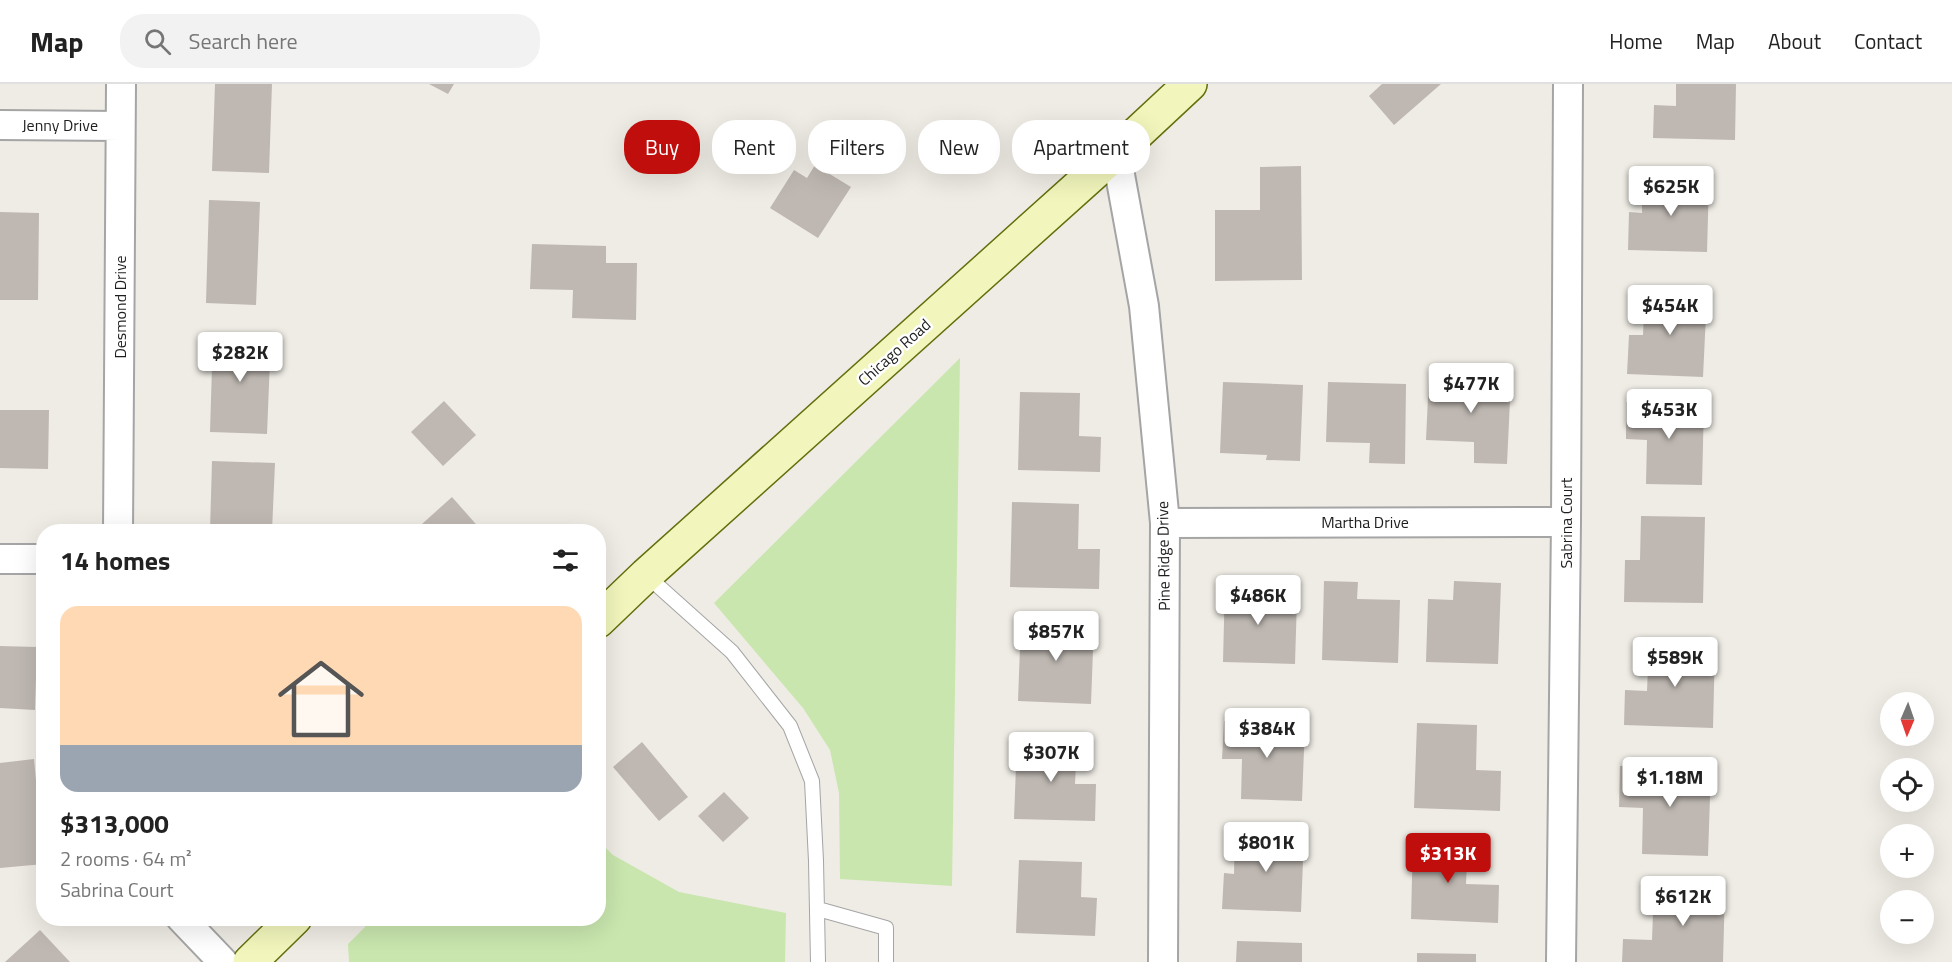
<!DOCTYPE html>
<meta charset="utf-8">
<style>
body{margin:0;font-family:"Titillium Web",sans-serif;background:#f2f2f2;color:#222;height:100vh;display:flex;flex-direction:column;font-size:22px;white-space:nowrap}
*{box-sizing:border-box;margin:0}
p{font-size:20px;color:#767676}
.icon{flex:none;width:33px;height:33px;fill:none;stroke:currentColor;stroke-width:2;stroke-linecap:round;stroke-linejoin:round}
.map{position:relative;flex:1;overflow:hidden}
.drawer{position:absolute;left:36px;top:440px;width:570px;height:402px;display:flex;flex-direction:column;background:#fff;border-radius:24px;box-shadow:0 6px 24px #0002}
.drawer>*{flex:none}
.top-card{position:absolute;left:624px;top:36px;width:570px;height:54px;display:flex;gap:12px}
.needle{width:39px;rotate:182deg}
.fabs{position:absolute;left:1880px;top:608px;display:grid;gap:12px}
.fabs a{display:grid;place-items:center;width:54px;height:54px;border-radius:50%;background:#fff;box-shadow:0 6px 24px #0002;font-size:30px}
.price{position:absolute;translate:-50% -51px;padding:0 14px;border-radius:6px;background:#fff;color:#222;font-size:20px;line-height:39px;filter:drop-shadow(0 2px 3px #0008)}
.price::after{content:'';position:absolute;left:50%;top:36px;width:18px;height:14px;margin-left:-9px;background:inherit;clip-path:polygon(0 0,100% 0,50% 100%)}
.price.selected{background:#c00e0c;color:#fff}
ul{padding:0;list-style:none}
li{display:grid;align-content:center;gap:12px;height:318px;padding:0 24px}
li span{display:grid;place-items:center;height:186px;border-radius:18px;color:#555}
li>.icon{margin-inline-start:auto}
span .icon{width:108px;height:108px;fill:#fffc;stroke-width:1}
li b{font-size:26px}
h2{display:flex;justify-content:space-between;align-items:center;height:72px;padding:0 24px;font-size:26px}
.tag{padding:0 21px;border-radius:24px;background:#fff;box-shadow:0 6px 24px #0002;font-size:21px;line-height:54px}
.tag.selected{background:#c00e0c;color:#fff}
header{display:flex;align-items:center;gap:36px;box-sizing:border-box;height:84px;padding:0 30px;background:#fff;border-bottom:2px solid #e0e0e0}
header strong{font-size:28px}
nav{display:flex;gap:33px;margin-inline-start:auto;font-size:21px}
.search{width:420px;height:54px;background:#f2f2f2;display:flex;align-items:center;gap:15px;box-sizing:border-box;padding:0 21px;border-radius:24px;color:#767676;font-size:22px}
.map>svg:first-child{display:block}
.grass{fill:#c9e6ae}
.building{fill:#bfb8b2}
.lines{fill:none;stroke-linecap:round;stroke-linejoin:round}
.lane-casing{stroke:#a5a5a5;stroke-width:16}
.street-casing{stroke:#a5a5a5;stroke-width:32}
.secondary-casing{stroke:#636f0c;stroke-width:36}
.lane{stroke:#fff;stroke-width:14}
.street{stroke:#fff;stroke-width:28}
.secondary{stroke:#f2f6bc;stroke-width:33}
.labels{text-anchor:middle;stroke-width:5;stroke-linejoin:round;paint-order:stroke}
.street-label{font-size:16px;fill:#1e1e1e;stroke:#fff}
</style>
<header>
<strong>Map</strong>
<div class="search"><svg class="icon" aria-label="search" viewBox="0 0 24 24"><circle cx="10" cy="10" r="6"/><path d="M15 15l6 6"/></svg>Search here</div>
<nav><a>Home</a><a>Map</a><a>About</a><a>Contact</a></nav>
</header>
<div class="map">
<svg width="1952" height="878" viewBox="0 0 1952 878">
<rect width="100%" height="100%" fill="#efece5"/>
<path class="grass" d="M960 274 952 802 840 795 839 709 830 666 803 624 714 519Z
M599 757 613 771 679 808 786 829 785 878H349L348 860 374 834H598Z"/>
<path class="building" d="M215 0H272L269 89 212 87Z
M429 0H454L448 10Z
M1382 0H1441L1394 41 1369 12Z
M1676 0H1736L1735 56 1653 54 1654 21 1676 22Z
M815 81 851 103 818 154 770 124 794 86 807 94Z
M1301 82 1302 196 1215 197V126H1260V83Z
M1642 94 1709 96 1707 168 1628 166 1629 128 1642 129Z
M209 116 260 118 256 221 206 219Z
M0 128 39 129 38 216H0Z
M532 160 606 162V179H637L636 236 572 234 573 206 530 205Z
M1645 208 1707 210 1703 293 1627 290 1629 251H1643Z
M213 249 271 251 267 350 210 348Z
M1429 291 1511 295 1507 380 1474 379V358L1426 356Z
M1223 298 1303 301 1300 377 1266 376 1267 371 1220 369Z
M1328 298 1406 300 1405 380 1369 379 1370 359 1326 358Z
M1020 308 1080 309 1079 352 1101 353 1100 388 1018 386Z
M444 317 476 351 443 382 411 348Z
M1626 318 1704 319 1702 401 1646 400 1647 356 1626 355Z
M0 326H49L48 385 0 384Z
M212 377 275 379 272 447H210Z
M452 413 482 447H429L422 440Z
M1012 418 1079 420 1078 465H1100L1099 505 1010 503Z
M1641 432 1705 433 1703 519 1624 518 1625 476H1640Z
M1225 497 1260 498V514L1297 515 1295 580 1223 578Z
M1324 497 1358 498 1357 515 1400 516 1398 579 1322 576Z
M1454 497 1501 499 1498 580 1426 578 1428 515 1453 516Z
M1021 536 1094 539 1091 620 1018 617Z
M1649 559 1715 561 1713 644 1624 641 1625 606 1647 607Z
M0 562 37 563 35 626 0 624Z
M1224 637 1305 640 1302 717 1241 715 1242 675H1222Z
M1417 639 1477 641 1476 686 1501 687 1500 727 1414 724Z
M1017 656 1077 658 1075 700H1096L1095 737 1014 735Z
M642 658 688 713 659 737 613 683Z
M34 675 44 780 0 784V679Z
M1620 682 1711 684 1708 772 1642 770 1643 724 1619 723Z
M724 708 749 734 723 758 698 732Z
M1235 747 1304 751 1301 828 1222 825 1224 789 1234 790Z
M1413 752 1468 754 1466 800 1499 801 1498 839 1411 835Z
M1019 776 1082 778 1081 813 1097 814 1095 852 1016 849Z
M1654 802 1725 804 1723 878H1622L1623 855 1652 856Z
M40 846 70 878H5Z
M1237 857 1302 859V878H1236Z
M1417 869 1476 870V878H1417Z"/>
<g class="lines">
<g class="lane-casing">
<path id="lane" d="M646 491 732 568 790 642 812 697 816 777 818 878
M818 825 886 844V878"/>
</g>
<g class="street-casing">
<path id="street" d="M0 41 120 42
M1116 69 1144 222 1165 439 1163 878
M1165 439 1566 438
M118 447 121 0
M0 475H44
M181 834 223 878
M1561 878 1566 438 1568 0"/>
</g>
<g class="secondary-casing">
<path id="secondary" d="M598 537 646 491 1116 69 1190 0
M250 878 295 834"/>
</g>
<use href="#lane" class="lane"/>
<use href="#street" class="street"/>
<use href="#secondary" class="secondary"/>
</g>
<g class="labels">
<g class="street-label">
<text x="60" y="47">Jenny Drive</text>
<text transform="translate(120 223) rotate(-90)" y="6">Desmond Drive</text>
<text transform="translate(894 268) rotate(-42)" y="6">Chicago Road</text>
<text x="1365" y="444">Martha Drive</text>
<text transform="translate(1566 439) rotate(-90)" y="6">Sabrina Court</text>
<text transform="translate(1163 472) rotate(-91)" y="6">Pine Ridge Drive</text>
</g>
</g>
</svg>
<div class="fabs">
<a><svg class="needle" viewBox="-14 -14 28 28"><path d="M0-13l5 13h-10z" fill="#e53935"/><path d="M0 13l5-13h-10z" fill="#767676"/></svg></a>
<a><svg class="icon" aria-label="locate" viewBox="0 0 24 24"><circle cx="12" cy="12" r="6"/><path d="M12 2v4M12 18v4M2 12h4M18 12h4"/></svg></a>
<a>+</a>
<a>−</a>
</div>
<b class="price" style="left:1671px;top:133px">$625K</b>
<b class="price" style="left:1670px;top:252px">$454K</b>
<b class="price" style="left:240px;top:299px">$282K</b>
<b class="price" style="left:1471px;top:330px">$477K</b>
<b class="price" style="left:1669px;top:356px">$453K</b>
<b class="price" style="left:1258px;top:542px">$486K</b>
<b class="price" style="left:1056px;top:578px">$857K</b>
<b class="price" style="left:1675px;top:604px">$589K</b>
<b class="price" style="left:1267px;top:675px">$384K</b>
<b class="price" style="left:1051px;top:699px">$307K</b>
<b class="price" style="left:1670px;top:724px">$1.18M</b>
<b class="price" style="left:1266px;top:789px">$801K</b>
<b class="price selected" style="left:1448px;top:800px">$313K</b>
<b class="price" style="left:1683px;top:843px">$612K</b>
<div class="top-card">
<a class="tag selected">Buy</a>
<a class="tag">Rent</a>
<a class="tag">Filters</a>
<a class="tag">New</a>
<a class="tag">Apartment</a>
</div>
<section class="drawer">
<h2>14 homes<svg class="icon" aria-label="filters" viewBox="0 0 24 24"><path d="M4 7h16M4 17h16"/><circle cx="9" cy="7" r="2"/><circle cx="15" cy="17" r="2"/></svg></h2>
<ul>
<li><span style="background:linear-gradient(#ffd9b3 75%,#9aa5b1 0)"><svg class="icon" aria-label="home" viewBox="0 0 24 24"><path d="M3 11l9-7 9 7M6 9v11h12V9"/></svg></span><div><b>$313,000</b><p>2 rooms · 64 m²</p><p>Sabrina Court</p></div></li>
</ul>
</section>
</div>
